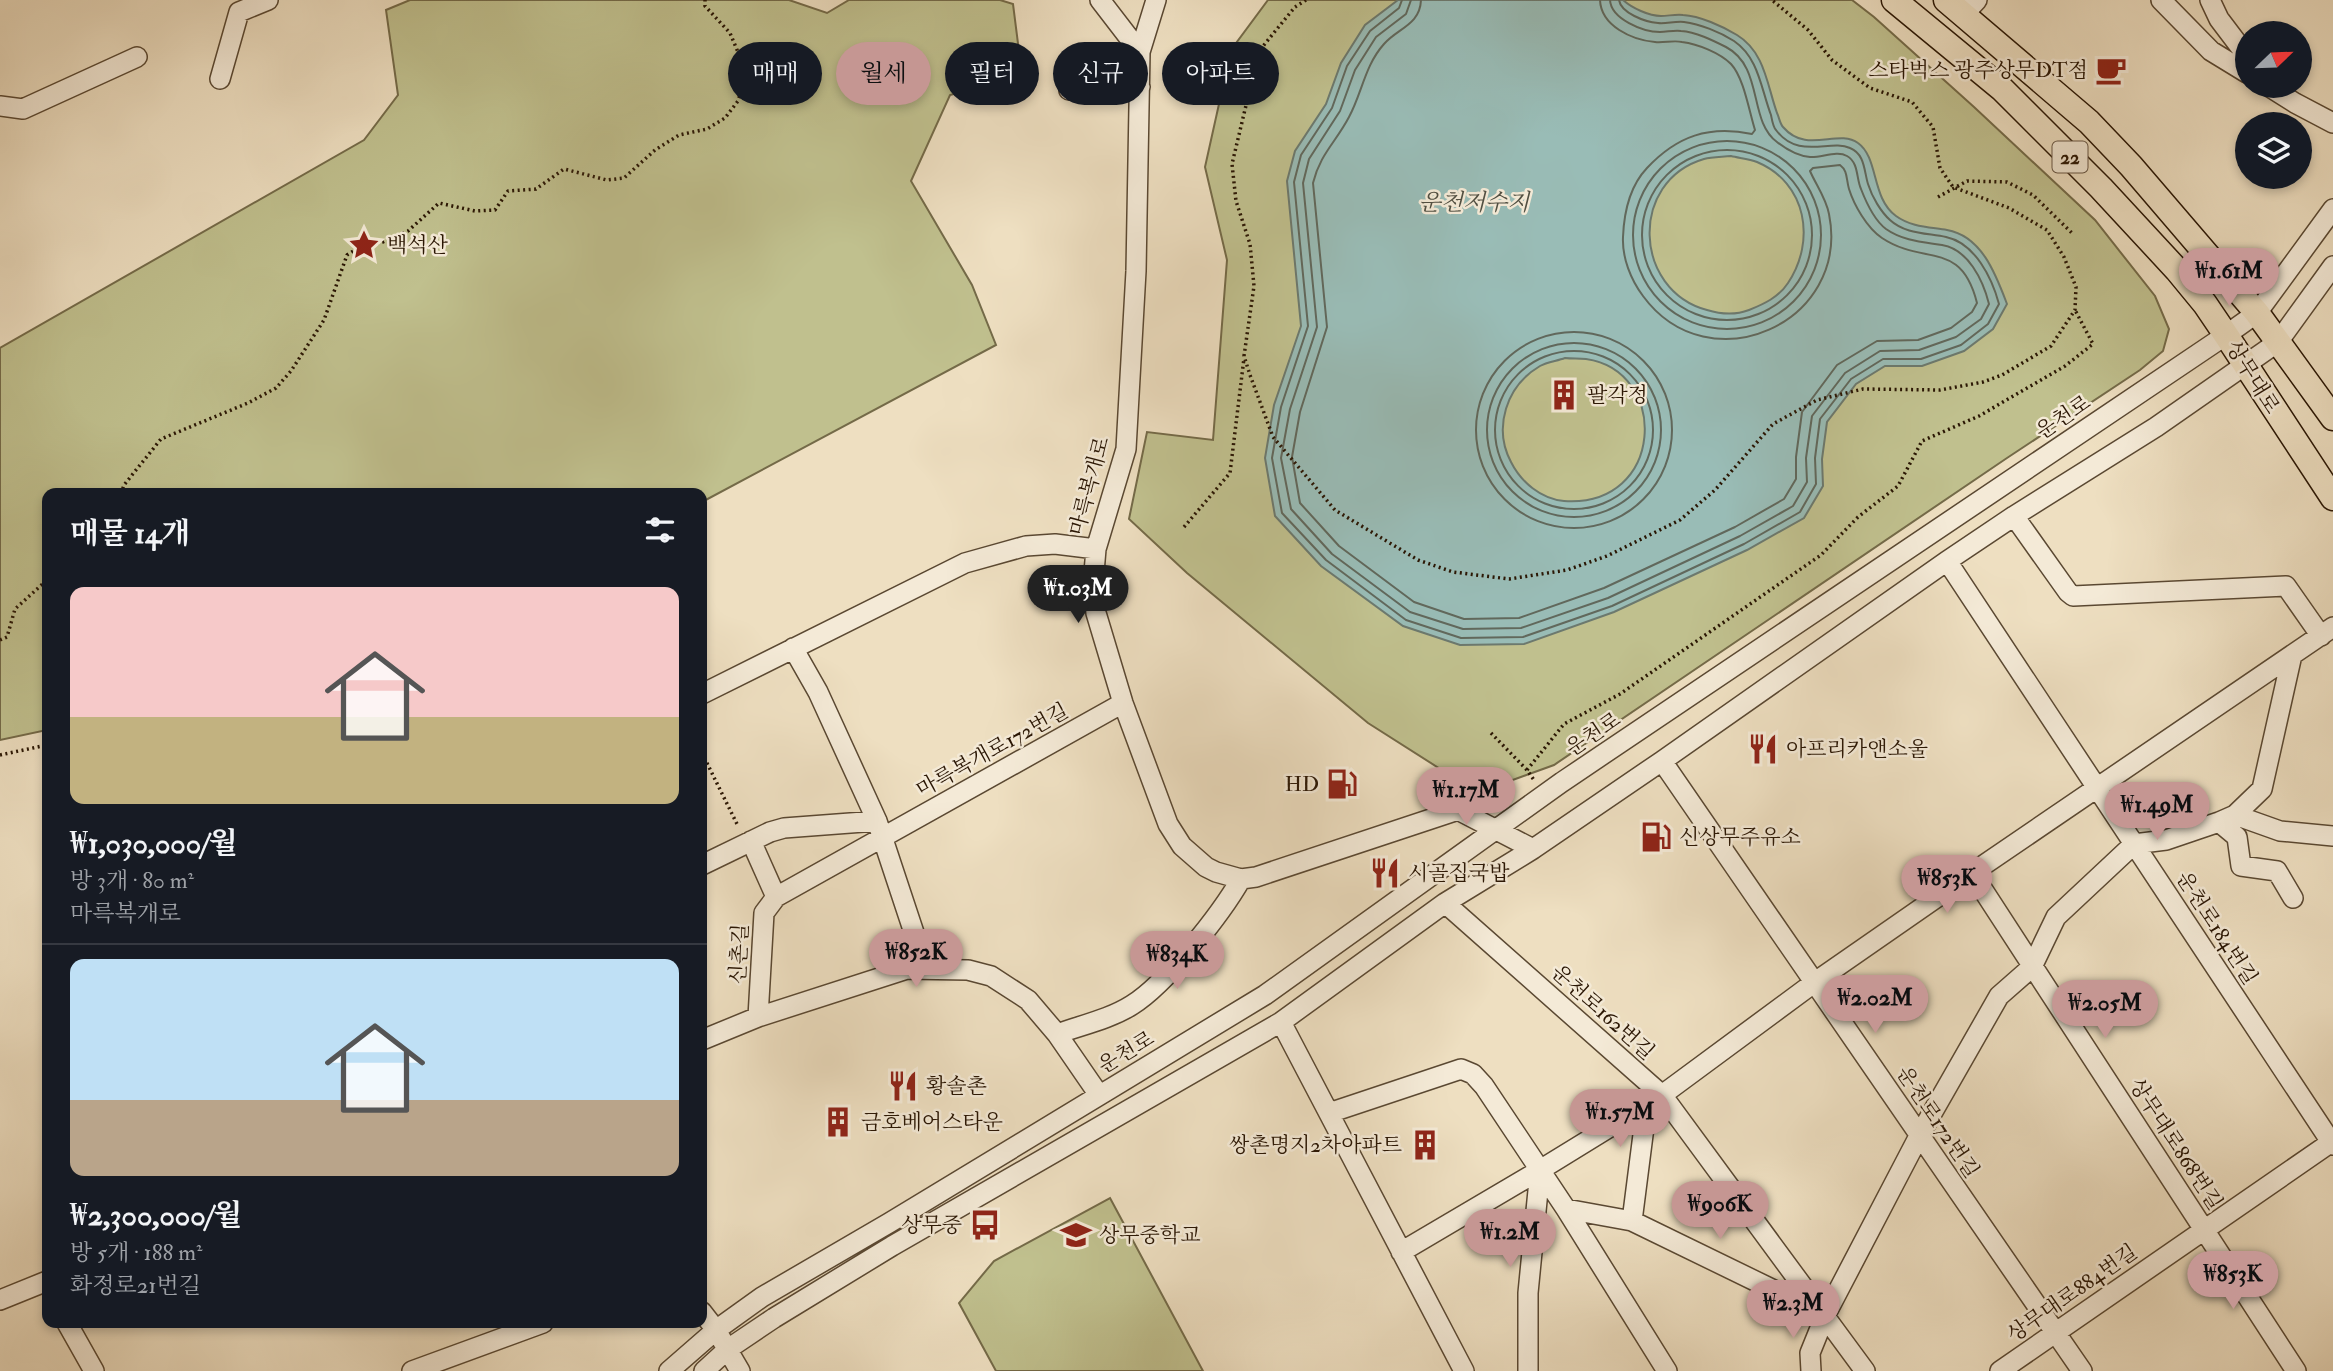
<!DOCTYPE html>
<html lang="ko">
<meta charset="utf-8">
<style>
body{margin:0;font-family:"IM FELL Double Pica","Noto Serif KR",serif;background:#20242c;color:#f1f3f6;height:100vh;display:flex;flex-direction:column;font-size:26px;white-space:nowrap}
*{box-sizing:border-box;margin:0}
p{font-size:23px;color:#9ea1a6}
.icon{flex:none;width:38px;height:38px;fill:none;stroke:currentColor;stroke-width:2;stroke-linecap:round;stroke-linejoin:round}
.map{position:relative;flex:1;overflow:hidden}
.side{position:absolute;left:42px;top:488px;width:665px;height:840px;display:flex;flex-direction:column;background:#171b24;border-radius:14px;box-shadow:0 4px 10px #0003}
.side>*{flex:none}
.top-card{position:absolute;left:728px;top:42px;width:665px;height:63px;display:flex;gap:14px}
.needle{width:46px;rotate:67deg}
.fabs{position:absolute;left:2235px;top:21px;display:grid;gap:14px}
.fabs a{display:grid;place-items:center;width:77px;height:77px;border-radius:50%;background:#171b24;box-shadow:0 4px 10px #0003;font-size:35px}
.price{position:absolute;translate:-50% -60px;padding:0 16px;border-radius:24px;background:#c59692;color:#111;font-size:23px;line-height:46px;filter:drop-shadow(0 2px 4px #0008)}
.price::after{content:'';position:absolute;left:50%;top:42px;width:21px;height:16px;margin-left:-10px;background:inherit;clip-path:polygon(0 0,100% 0,50% 100%)}
.price.active{background:#222;color:#fff}
ul{padding:0;list-style:none}
li{display:grid;align-content:center;gap:14px;height:371px;padding:0 28px}
li+li{border-top:2px solid #363941}
li span{display:grid;place-items:center;height:217px;border-radius:14px;color:#555}
li>.icon{margin-inline-start:auto}
span .icon{width:126px;height:126px;fill:#fffc;stroke-width:1}
li b{font-size:30px}
h2{display:flex;justify-content:space-between;align-items:center;height:84px;padding:0 28px;font-size:30px}
.pill{padding:0 24px;border-radius:32px;background:#171b24;box-shadow:0 4px 10px #0003;font-size:24px;line-height:63px}
.pill.active{background:#c59692;color:#111}
.map>svg:first-child{display:block}
.green{fill:#c0c08e;stroke:#746a48;stroke-width:2}
.water{fill:#99bcb6;stroke:#6c796e;stroke-width:2;fill-rule:evenodd}
.lines{fill:none;stroke-linecap:round;stroke-linejoin:round}
.shore{stroke:#61685c;stroke-width:2}
.minor-casing{stroke:#5a4832;stroke-width:22}
.major-casing{stroke:#291503;stroke-width:27}
.path{stroke:#291503;stroke-width:3.5;stroke-dasharray:2 3.5;stroke-linecap:butt}
.minor{stroke:#f4ead7;stroke-width:19}
.major{stroke:#eedfc1;stroke-width:24}
.labels{text-anchor:middle;stroke-width:5;stroke-linejoin:round;paint-order:stroke}
.shield{fill:#f4ead7;stroke:#665543;stroke-width:2}
.shield-label{font-size:19px;font-weight:bold;fill:#291503}
.poi-label{font-size:21px;fill:#291503;stroke:#f4ead7;text-anchor:start}
.street-label{font-size:21px;fill:#291503;stroke:#f4ead7}
.water-label{font-size:23px;font-style:italic;fill:#504f42;stroke:#f4ead7}
</style>
<div class="map">
<svg width="2333" height="1371" viewBox="0 0 2333 1371">
<rect width="100%" height="100%" fill="#eedfc1"/>
<filter id="stains"><feTurbulence type="fractalNoise" baseFrequency=".00286" numOctaves="4"/><feColorMatrix values="0 0 0 0 .2 0 0 0 0 .09 0 0 0 0 .02 0 0 0 .5 -.17"/></filter>
<radialGradient id="worn" r=".72"><stop offset=".6" stop-color="#630" stop-opacity="0"/><stop offset="1" stop-color="#630" stop-opacity=".3"/></radialGradient>
<path class="green" d="M410 0H789L827 13 849 0H1000L1013 4 1022 75 950 95 911 181 972 285 996 345 702 502V494H47V730L0 740V348L364 140 398 95 386 10Z
M1268 0H1852L1874 17 1974 107 2095 220 2155 296 2169 329 2163 351 2140 370 2007 458 1554 765 1499 785 1445 772 1368 723 1187 573 1129 519 1147 432 1213 440 1227 260 1205 167 1231 50Z
M1110 1198 1203 1371H996L959 1303 994 1261Z"/>
<path class="water" d="M1398 0H1623C1632 8 1649 16 1661 16 1668 16 1676 14 1683 15 1700 16 1722 26 1737 35 1765 52 1767 85 1777 113 1779 117 1780 124 1783 127 1807 155 1838 128 1858 143 1879 158 1871 198 1896 216 1911 227 1930 227 1947 230 1982 236 1996 275 2007 304L1993 329 1964 351 1922 366H1885L1856 384 1827 422 1822 459 1823 486 1804 518 1747 550 1614 612 1524 644 1460 645 1403 626 1321 566 1275 516 1265 458 1274 405 1301 326 1287 181 1295 151 1326 104 1341 63 1365 25ZM1731 156C1739 158 1749 159 1757 162 1807 183 1816 241 1788 283 1779 297 1764 304 1749 310 1736 315 1720 314 1707 310 1633 290 1629 181 1704 159 1712 157 1722 157 1731 156ZM1565 358C1572 359 1579 358 1586 359 1670 371 1665 508 1564 501 1541 499 1521 482 1511 462 1493 428 1506 386 1540 366 1547 362 1557 361 1565 358Z"/>
<g class="lines">
<path class="shore" d="M1402 0 1399 8 1370 31 1347 66 1332 108 1301 155 1294 182 1308 326 1281 407 1272 458 1282 513 1326 560 1406 620 1461 638 1523 637 1612 606 1744 544 1800 512 1816 484 1815 458 1820 419 1851 379 1883 359H1921L1961 345 1988 324 1999 304C1992 278 1975 243 1946 237 1927 233 1905 234 1890 220 1881 212 1872 197 1868 184 1864 171 1865 154 1850 148 1830 139 1798 160 1776 130 1773 127 1772 120 1771 115 1761 89 1759 58 1734 41 1720 32 1700 24 1684 22 1675 21 1666 24 1658 23 1645 22 1621 13 1619 0
M1411 0 1406 14 1376 37 1355 70 1340 111 1309 159 1303 183 1317 327 1290 409 1281 458 1291 509 1332 554 1410 612 1463 629 1521 628 1608 598 1740 536 1793 506 1807 482 1806 458 1812 416 1845 373 1880 351 1919 350 1956 337 1981 319 1989 304C1983 280 1968 249 1942 245 1923 242 1903 241 1886 229 1874 220 1866 202 1861 189 1856 178 1859 163 1847 156 1837 150 1821 158 1810 157 1798 156 1786 149 1777 142 1748 121 1764 67 1726 47 1712 40 1696 32 1681 31 1674 30 1667 32 1660 32 1643 32 1611 19 1610 0
M1421 0C1420 25 1398 28 1384 44 1365 65 1362 93 1349 117 1336 142 1320 154 1313 183L1327 327 1300 412 1292 457 1300 503 1339 546 1414 602 1464 619 1519 618 1604 588 1735 527 1784 499 1796 479V457L1802 412 1837 365 1877 341 1918 340 1951 328 1972 312 1977 303C1961 239 1924 266 1882 238 1867 228 1854 205 1849 189 1846 179 1848 171 1840 165L1813 168 1810 171C1816 185 1826 198 1829 214 1851 323 1709 386 1643 296 1631 280 1622 258 1623 237 1624 212 1629 187 1647 168 1677 136 1709 125 1752 134L1755 130C1749 111 1744 78 1731 64 1720 53 1698 44 1682 42 1674 40 1664 43 1655 42 1632 40 1601 26 1600 0
M1633 235a94 94 0 1 1 188 0a94 94 0 1 1-188 0Z
M1642 235a85 85 0 1 1 170 0a85 85 0 1 1-170 0Z
M1476 430a98 98 0 1 1 196 0a98 98 0 1 1-196 0Z
M1487 430a87 87 0 1 1 174 0a87 87 0 1 1-174 0Z
M1495 430a79 79 0 1 1 158 0a79 79 0 1 1-158 0Z"/>
<g class="minor-casing">
<path id="minor" d="M1100 0 1140 52
M1156 0 1140 52 1136 271 1126 449 1096 549 1093 584 1096 613 1123 703 1168 824 1182 846 1206 867 1216 872 1241 879 1256 877 1458 810 1533 849
M2161 0 2211 51 2247 73
M2210 0 2219 19 2247 56
M1964 14 1977 0
M220 79 239 12 268 0
M2268 86 2295 103 2333 123
M1069 90 1140 87
M0 106 23 109 137 57
M2014 516 2068 592 2073 596 2286 586 2321 636
M1947 561 2333 1145
M793 648 818 692 877 821 926 969
M702 694 965 563 1026 546 1055 544 1096 549
M1662 761 2082 1371
M2235 815 2280 831 2333 836
M2219 822 2237 837 2241 866 2277 871 2293 898
M751 841 776 897
M702 865 770 832 784 828 877 821
M1972 873 2296 1371
M1445 903 1662 1095 1865 1371
M758 1017 764 913 776 897 1123 703
M1281 1022 1464 1371
M1057 1034C1082 1025 1110 1019 1132 1005 1166 984 1221 914 1241 879
M702 1040 758 1017 907 969 968 970 991 976 1028 1000 1057 1034 1099 1095
M1329 1113 1461 1069 1473 1074 1484 1086 1566 1209 1667 1371
M1566 1209 1632 1221 1782 1294 1805 1289
M1632 1221 1644 1127 1659 1099
M1401 1252 1540 1170 1662 1095 1815 982 1972 873 2333 627
M0 1300 47 1281
M702 1312 716 1330 740 1371
M67 1323 94 1371
M412 1371 543 1323
M669 1371 716 1330 762 1297 889 1223 1265 995 1562 782 2226 335 2257 313 2333 209
M704 1371 728 1349 774 1318 892 1246 1281 1022 1445 903 1533 849 1662 761 1947 561 2014 516 2156 427 2278 342 2333 266
M1528 1371V1293L1540 1170
M1811 1371 1810 1353 1825 1316 1919 1136 1999 996 2032 967 2056 917 2134 844 2166 840 2219 822 2235 815 2262 789 2292 655
M2000 1371 2333 1141"/>
</g>
<g class="major-casing">
<path id="major" d="M1894 0 2002 89 2101 188 2177 270 2205 304 2226 335 2333 498
M1946 0 2089 122 2131 166 2257 313 2333 418"/>
</g>
<path class="path" d="M1306 0 1295 7 1259 51 1232 164 1236 201 1250 244 1254 286 1244 356 1250 375 1273 437 1335 510 1418 560 1453 572 1509 579 1567 570 1607 556 1680 520 1715 490 1773 424 1817 400 1863 389 1940 390 1983 382 2002 375 2051 346 2075 310 2076 287 2064 257 2047 230 2009 208 1953 187 1940 168 1933 127 1912 102 1870 88 1832 60 1808 30 1772 0
M1938 197 1967 181 2007 182 2033 195 2073 234
M121 494 124 485 161 439 248 403 276 388 291 371 324 320 347 255 361 246 383 242 408 231 439 203 475 211 495 210 508 191 536 189 564 169 607 180 624 178 655 150 679 135 707 129 725 118 738 101 745 79 740 57 730 33 705 6V0
M1184 527 1230 473 1244 358
M0 640 7 637 15 609 47 580
M1491 733 1527 770 1534 780
M702 753 738 826
M0 755 47 745
M1527 770 1564 724 1620 694 1821 555 1858 517 1898 486 1922 441 1979 416 2065 366 2093 344 2075 310"/>
<use href="#minor" class="minor"/>
<use href="#major" class="major"/>
</g>
<defs>
<g id="cafe-bare" transform="scale(2.415)"><path d="M-5.5-4.5H6V0H3Q3 3.5 0 3.5H-2.5Q-5.5 3.5-5.5 0ZM3-3.2v2h1.7v-2ZM-6 4.5H4V6H-6Z" fill="#8f2418" stroke="#f4ead7" stroke-width="2.5" paint-order="stroke"/></g>
<g id="sight-bare" transform="scale(2.415)"><path d="M0-6L1.8-2.2L6-1.7L2.9 1.2L3.7 5.4L0 3.3L-3.7 5.4L-2.9 1.2L-6-1.7L-1.8-2.2Z" fill="#8f2418" stroke="#f4ead7" stroke-width="2.5" paint-order="stroke"/></g>
<g id="building-bare" transform="scale(2.415)"><path d="M-4-6H4V6H1V3H-1V6H-4ZM-2.5-4.3h1.7v1.8h-1.7ZM.8-4.3h1.7v1.8H.8ZM-2.5-1h1.7V.8h-1.7ZM.8-1h1.7V.8H.8Z" fill="#8f2418" stroke="#f4ead7" stroke-width="2.5" paint-order="stroke"/></g>
<g id="restaurant-bare" transform="scale(2.415)"><path d="M-5-6h1v4h1v-4h1v4h1v-4h1v5L-1.5 .5V6h-2V.5L-5-1ZM5-6V6H3V1.5H1.5Q1.5-4 5-6Z" fill="#8f2418" stroke="#f4ead7" stroke-width="2.5" paint-order="stroke"/></g>
<g id="fuel-bare" transform="scale(2.415)"><path d="M-5.5-6h7V0h2V4h1.3V-2.5L3-4.5l.8-.8L6-3V5H2.5V1h-1V6h-7ZM-4.2-4.7v3.2H.2V-4.7Z" fill="#8f2418" stroke="#f4ead7" stroke-width="2.5" paint-order="stroke"/></g>
<g id="bus-bare" transform="scale(2.415)"><path d="M-5-6H5V4H4V6H2V4H-2V6H-4V4H-5ZM-3.5-4V0h7V-4ZM-3.5 1.2v1.5H-2V1.2ZM2 1.2v1.5H3.5V1.2Z" fill="#8f2418" stroke="#f4ead7" stroke-width="2.5" paint-order="stroke"/></g>
<g id="school-bare" transform="scale(2.415)"><path d="M0-5L7-2L0 1L-7-2ZM-4 1L0 2.5L4 1V4Q0 6-4 4Z" fill="#8f2418" stroke="#f4ead7" stroke-width="2.5" paint-order="stroke"/></g>
</defs>
<g fill-rule="evenodd">
<use href="#cafe-bare" x="2111" y="70"/>
<use href="#sight-bare" x="364" y="245"/>
<use href="#building-bare" x="1564" y="395"/>
<use href="#restaurant-bare" x="1763" y="749"/>
<use href="#fuel-bare" x="1342" y="784"/>
<use href="#fuel-bare" x="1656" y="837"/>
<use href="#restaurant-bare" x="1385" y="873"/>
<use href="#restaurant-bare" x="903" y="1086"/>
<use href="#building-bare" x="838" y="1122"/>
<use href="#building-bare" x="1425" y="1145"/>
<use href="#bus-bare" x="985" y="1225"/>
<use href="#school-bare" x="1076" y="1235"/>
</g>
<g class="labels">
<rect class="shield" x="2052.5" y="141.5" width="35" height="31" rx="5"/>
<g class="shield-label">
<text x="2070" y="164">22</text>
</g>
<g class="poi-label">
<text x="2088" y="77" text-anchor="end">스타벅스 광주상무DT점</text>
<text x="387" y="252">백석산</text>
<text x="1587" y="402">팔각정</text>
<text x="1786" y="756">아프리카앤소울</text>
<text x="1319" y="791" text-anchor="end">HD</text>
<text x="1679" y="844">신상무주유소</text>
<text x="1408" y="880">시골집국밥</text>
<text x="926" y="1093">황솔촌</text>
<text x="861" y="1129">금호베어스타운</text>
<text x="1402" y="1152" text-anchor="end">쌍촌명지2차아파트</text>
<text x="962" y="1232" text-anchor="end">상무중</text>
<text x="1099" y="1242">상무중학교</text>
</g>
<g class="street-label">
<text transform="translate(2253 377) rotate(58)" y="7">상무대로</text>
<text transform="translate(2063 417) rotate(-34)" y="7">운천로</text>
<text transform="translate(1089 486) rotate(-75)" y="7">마륵복개로</text>
<text transform="translate(1593 734) rotate(-34)" y="7">운천로</text>
<text transform="translate(992 750) rotate(-29)" y="7">마륵복개로172번길</text>
<text transform="translate(2217 928) rotate(57)" y="7">운천로184번길</text>
<text transform="translate(739 954) rotate(-87)" y="7">신촌길</text>
<text transform="translate(1603 1012) rotate(42)" y="7">운천로162번길</text>
<text transform="translate(1126 1052) rotate(-31)" y="7">운천로</text>
<text transform="translate(1938 1122) rotate(56)" y="7">운천로172번길</text>
<text transform="translate(2176 1144) rotate(57)" y="7">상무대로868번길</text>
<text transform="translate(2072 1293) rotate(-35)" y="7">상무대로884번길</text>
</g>
<g class="water-label">
<text x="1474" y="210">운천저수지</text>
</g>
</g>
<rect width="100%" height="100%" filter="url(#stains)"/>
<rect width="100%" height="100%" fill="url(#worn)"/>
</svg>
<div class="fabs">
<a><svg class="needle" viewBox="-14 -14 28 28"><path d="M0-13l5 13h-10z" fill="#e53935"/><path d="M0 13l5-13h-10z" fill="#9ea1a6"/></svg></a>
<a><svg class="icon" aria-label="layers" viewBox="0 0 24 24"><path d="M12 4l9 5-9 5-9-5zM3 14l9 5 9-5"/></svg></a>
</div>
<b class="price" style="left:2229px;top:308px">₩1.61M</b>
<b class="price active" style="left:1078px;top:625px">₩1.03M</b>
<b class="price" style="left:1466px;top:827px">₩1.17M</b>
<b class="price" style="left:2157px;top:842px">₩1.49M</b>
<b class="price" style="left:1947px;top:915px">₩853K</b>
<b class="price" style="left:916px;top:989px">₩852K</b>
<b class="price" style="left:1177px;top:991px">₩834K</b>
<b class="price" style="left:1875px;top:1035px">₩2.02M</b>
<b class="price" style="left:2105px;top:1040px">₩2.05M</b>
<b class="price" style="left:1620px;top:1149px">₩1.57M</b>
<b class="price" style="left:1720px;top:1241px">₩906K</b>
<b class="price" style="left:1510px;top:1269px">₩1.2M</b>
<b class="price" style="left:2233px;top:1311px">₩853K</b>
<b class="price" style="left:1793px;top:1340px">₩2.3M</b>
<div class="top-card">
<a class="pill">매매</a>
<a class="pill active">월세</a>
<a class="pill">필터</a>
<a class="pill">신규</a>
<a class="pill">아파트</a>
</div>
<section class="side">
<h2>매물 14개<svg class="icon" aria-label="filters" viewBox="0 0 24 24"><path d="M4 7h16M4 17h16"/><circle cx="9" cy="7" r="2"/><circle cx="15" cy="17" r="2"/></svg></h2>
<ul>
<li><span style="background:linear-gradient(#f6c9c9 60%,#c2b280 0)"><svg class="icon" aria-label="home" viewBox="0 0 24 24"><path d="M3 11l9-7 9 7M6 9v11h12V9"/></svg></span><div><b>₩1,030,000/월</b><p>방 3개 · 80 m²</p><p>마륵복개로</p></div></li>
<li><span style="background:linear-gradient(#bfe0f5 65%,#b9a48a 0)"><svg class="icon" aria-label="home" viewBox="0 0 24 24"><path d="M3 11l9-7 9 7M6 9v11h12V9"/></svg></span><div><b>₩2,300,000/월</b><p>방 5개 · 188 m²</p><p>화정로21번길</p></div></li>
</ul>
</section>
</div>
